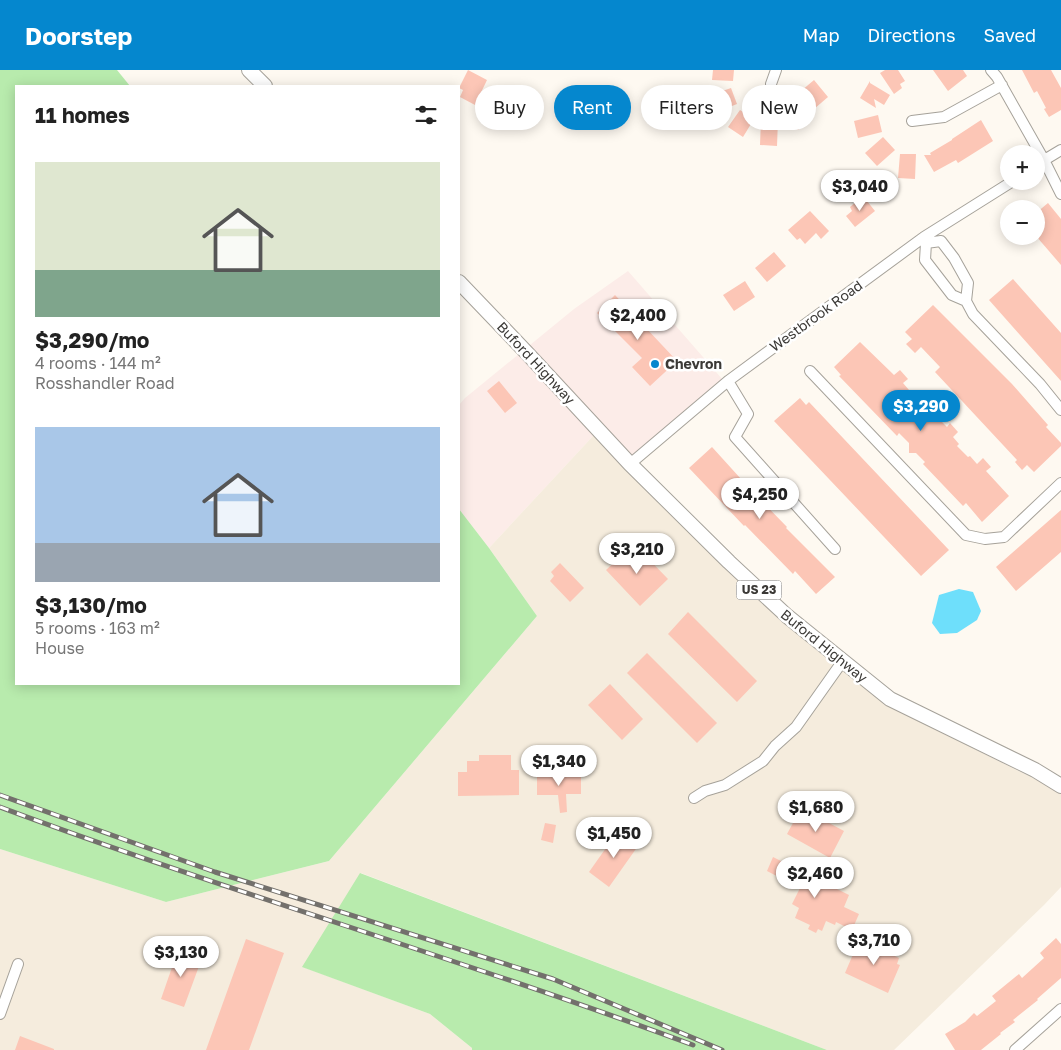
<!DOCTYPE html>
<meta charset="utf-8">
<style>
body{margin:0;font-family:"Golos Text",sans-serif;background:#f2f2f2;color:#222;height:100vh;display:flex;flex-direction:column;font-size:19px;white-space:nowrap}
*{box-sizing:border-box;margin:0}
p{font-size:16px;color:#767676}
.icon{flex:none;width:28px;height:28px;fill:none;stroke:currentColor;stroke-width:2;stroke-linecap:round;stroke-linejoin:round}
.map{position:relative;flex:1;overflow:hidden}
.side{position:absolute;left:15px;top:15px;width:445px;height:600px;display:flex;flex-direction:column;background:#fff;border-radius:0px;box-shadow:0 2px 12px #0003}
.side>*{flex:none}
.hud{position:absolute;left:475px;top:15px;width:475px;height:45px;display:flex;gap:10px}
.tools{position:absolute;left:1000px;top:75px;display:grid;gap:10px}
.tools a{display:grid;place-items:center;width:45px;height:45px;border-radius:50%;background:#fff;box-shadow:0 2px 12px #0003;font-size:25px}
.price{position:absolute;translate:-50% -42px;padding:0 11px;border-radius:18px;background:#fff;color:#222;font-size:16px;line-height:32px;filter:drop-shadow(0 1px 2px #0008)}
.price::after{content:'';position:absolute;left:50%;top:30px;width:15px;height:11px;margin-left:-8px;background:inherit;clip-path:polygon(0 0,100% 0,50% 100%)}
.price.active{background:#0587ce;color:#fff}
ul{padding:0;list-style:none}
li{display:grid;align-content:center;gap:10px;height:265px;padding:0 20px}
li span{display:grid;place-items:center;height:155px;border-radius:0px;color:#555}
li>.icon{margin-inline-start:auto}
span .icon{width:90px;height:90px;fill:#fffc;stroke-width:1}
li b{font-size:21px}
h2{display:flex;justify-content:space-between;align-items:center;height:60px;padding:0 20px;font-size:21px}
.pill{padding:0 18px;border-radius:22px;background:#fff;box-shadow:0 2px 12px #0003;font-size:18px;line-height:45px}
.pill.active{background:#0587ce;color:#fff}
header{display:flex;align-items:center;gap:30px;box-sizing:border-box;height:70px;padding:0 25px;background:#0587ce;color:#fff}
header strong{font-size:24px}
nav{display:flex;gap:28px;margin-inline-start:auto;font-size:18px}
.map>svg:first-child{display:block}
.commercial{fill:#fcece8}
.built{fill:#f5ecdd}
.green{fill:#b8ebad}
.water{fill:#6edffb}
.building{fill:#fcc6b6}
.lines{fill:none;stroke-linecap:round;stroke-linejoin:round}
.minor-casing{stroke:#a6a29a;stroke-width:12}
.major-casing{stroke:#a6a29a;stroke-width:16}
.minor{stroke:#fff;stroke-width:10}
.major{stroke:#fff;stroke-width:14}
.rail-casing{stroke:#73706c;stroke-width:5}
.rail{stroke:#fff;stroke-width:3;stroke-dasharray:9;stroke-linecap:butt}
.poi-dot{fill:#0587ce;stroke:#fff;stroke-width:2}
.labels{text-anchor:middle;stroke-width:5;stroke-linejoin:round;paint-order:stroke}
.shield{fill:#fff;stroke:#767472;stroke-width:1}
.shield-label{font-size:12px;font-weight:bold;fill:#3b3936}
.street-label{font-size:14px;fill:#3b3936;stroke:#fff}
.poi-label{font-size:14px;font-weight:bold;fill:#3b3936;stroke:#fff;text-anchor:start}
</style>
<header>
<strong>Doorstep</strong>
<nav><a>Map</a><a>Directions</a><a>Saved</a></nav>
</header>
<div class="map">
<svg width="1061" height="980" viewBox="0 0 1061 980">
<rect width="100%" height="100%" fill="#fef9f1"/>
<path class="commercial" d="M628 201 723 310 623 394 594 365 489 478 459 439V335L465 328 574 239Z"/>
<path class="built" d="M594 365 835 587 894 639 1061 722V817L1044 835 894 980H827L361 803 303 897 430 944 472 978V980H0V779L166 832 329 791 537 546 489 478Z"/>
<path class="green" d="M0 0H117L130 16H16V614H459V439L489 478 537 546 329 791 166 832 0 779Z
M360 803 827 980H472V978L430 944 302 897Z"/>
<path class="water" d="M959 519 973 522 981 541 977 550 957 563 940 564 932 553 939 525Z"/>
<path class="building" d="M468 0 487 10 475 35 460 27 463 20 459 18Z
M713 0H734L733 11 712 10Z
M885 0H898L905 11 900 14 902 18 894 24 880 3Z
M933 0H963L967 6 948 21Z
M1022 0H1051L1061 18V40L1049 47 1044 39 1046 38 1037 21 1034 23Z
M814 10 828 27 807 45 811 49 798 60 785 45 806 27 801 21Z
M870 11V13L890 25 884 35 874 29 876 38 860 28Z
M731 18 737 34 714 43 708 26Z
M740 40 754 49 743 67 728 57Z
M878 45 882 62 858 68 854 51Z
M761 49 778 50 777 76 760 75Z
M981 50 993 71 958 93 956 90 934 102 924 85H931L930 83 952 70V69Z
M883 67 895 80 877 96 865 83Z
M900 84H916L915 109 898 108Z
M863 126 875 141 855 157 846 146 852 141 850 137Z
M1048 133 1061 149V195L1036 166V143Z
M810 141 829 161 821 169 816 163 805 174 800 168 797 170 788 160Z
M774 182 786 196 767 212 755 198Z
M1013 209 1061 263V311L989 230Z
M745 211 755 227 734 241 723 225Z
M615 225 677 291 650 316 632 297 642 288 597 243Z
M933 235 1012 314 1048 355 1046 357 1061 373V376L1034 402 1027 395 1022 400 1015 392 1017 390 935 302 940 297 921 277 915 283 906 274 912 269 905 262Z
M860 272 894 305 900 300 908 309 903 313 909 320 907 323 918 335 920 334 928 342 929 341 938 350 939 349 947 357 950 353 958 362 953 367 959 374 957 376 968 387 970 386 977 394 983 388 991 397 986 401 1009 426 982 452 966 433 963 436 923 394 925 392 916 383H909V373L899 363 897 366 839 306 841 305 834 297Z
M499 311 517 333 505 343 487 321Z
M800 328 806 335 809 332 949 480 921 506 774 351Z
M712 377 751 420 787 457 786 458 835 507 816 524 795 501 793 504 745 455 744 456 689 398Z
M1061 440V482L1016 521 996 497Z
M634 474 668 509 640 536 606 500Z
M560 493 584 518 570 532 550 511 554 506 551 502Z
M688 542 757 611 737 632 668 564Z
M647 583 717 653 697 673 627 603Z
M610 614 643 649 622 670 588 635Z
M479 685H511V700H519V725L458 726V702H467V691H479Z
M581 703V724H566L567 742 560 743 558 725H537V704Z
M801 738 844 761 830 788 787 764Z
M545 753 556 755 553 773 541 770Z
M618 761 638 776 609 817 589 802Z
M773 787 849 825 844 837 859 844 852 860 836 852 835 855 826 851 822 861 818 859 816 863 808 859 810 855 795 848 799 838 792 834 800 818 767 801Z
M1056 868 1061 874V908L1037 929 1038 930 1013 950 1015 952 1000 963 1001 964 981 980H955L945 964 965 952 974 943 977 946 996 931 992 926 1019 904 1022 908 1044 888 1040 883Z
M246 869 284 883 249 980H206Z
M869 871 883 877 882 880 899 888 897 894 900 895 888 923 845 903 857 875 865 879Z
M178 880 202 888 184 937 161 929Z
M20 966 54 979V980H15Z"/>
<g class="lines">
<g class="minor-casing">
<path id="minor" d="M991 0 997 7 1044 90 1061 124
M771 14 776 0
M912 51 944 47 1002 15
M1036 95 1061 80
M924 167 926 173 925 190 952 225 966 231 973 244 1040 314 1061 340
M926 173 941 171 954 188 968 213 966 231
M810 301 966 465 985 469 1004 467 1061 413
M728 311 748 344 735 367 835 479
M630 394 728 311 924 167 1013 111
M694 728 705 721 725 715 763 691 775 676 796 657 842 592
M0 944 18 894
M1015 980 1061 939"/>
</g>
<g class="major-casing">
<path id="major" d="M249 0 265 16
M459 212 527 283 630 394 729 492 787 546 890 629 1035 700 1061 716"/>
</g>
<use href="#minor" class="minor"/>
<use href="#major" class="major"/>
<g class="rail-casing">
<path id="rail" d="M0 725 215 802 553 909 722 980
M0 737C229 822 464 890 693 975"/>
</g>
<use href="#rail" class="rail"/>
</g>
<circle class="poi-dot" cx="655" cy="294" r="5"/>
<g class="labels">
<rect class="shield" x="736.5" y="510.5" width="45" height="19" rx="4"/>
<g class="shield-label">
<text x="759" y="524">US 23</text>
</g>
<g class="street-label">
<text transform="translate(816 246) rotate(-36)" y="5">Westbrook Road</text>
<text transform="translate(536 293) rotate(47)" y="5">Buford Highway</text>
<text transform="translate(824 576) rotate(39)" y="5">Buford Highway</text>
</g>
<g class="poi-label">
<text x="665" y="299">Chevron</text>
</g>
</g>
</svg>
<div class="tools">
<a>+</a>
<a>−</a>
</div>
<b class="price" style="left:860px;top:142px">$3,040</b>
<b class="price" style="left:638px;top:271px">$2,400</b>
<b class="price active" style="left:921px;top:362px">$3,290</b>
<b class="price" style="left:760px;top:450px">$4,250</b>
<b class="price" style="left:637px;top:505px">$3,210</b>
<b class="price" style="left:559px;top:717px">$1,340</b>
<b class="price" style="left:816px;top:763px">$1,680</b>
<b class="price" style="left:614px;top:789px">$1,450</b>
<b class="price" style="left:815px;top:829px">$2,460</b>
<b class="price" style="left:874px;top:896px">$3,710</b>
<b class="price" style="left:181px;top:908px">$3,130</b>
<div class="hud">
<a class="pill">Buy</a>
<a class="pill active">Rent</a>
<a class="pill">Filters</a>
<a class="pill">New</a>
</div>
<section class="side">
<h2>11 homes<svg class="icon" aria-label="filters" viewBox="0 0 24 24"><path d="M4 7h16M4 17h16"/><circle cx="9" cy="7" r="2"/><circle cx="15" cy="17" r="2"/></svg></h2>
<ul>
<li><span style="background:linear-gradient(#dfe7d0 70%,#7fa58c 0)"><svg class="icon" aria-label="home" viewBox="0 0 24 24"><path d="M3 11l9-7 9 7M6 9v11h12V9"/></svg></span><div><b>$3,290/mo</b><p>4 rooms · 144 m²</p><p>Rosshandler Road</p></div></li>
<li><span style="background:linear-gradient(#a9c7e8 75%,#9aa5b1 0)"><svg class="icon" aria-label="home" viewBox="0 0 24 24"><path d="M3 11l9-7 9 7M6 9v11h12V9"/></svg></span><div><b>$3,130/mo</b><p>5 rooms · 163 m²</p><p>House</p></div></li>
</ul>
</section>
</div>
